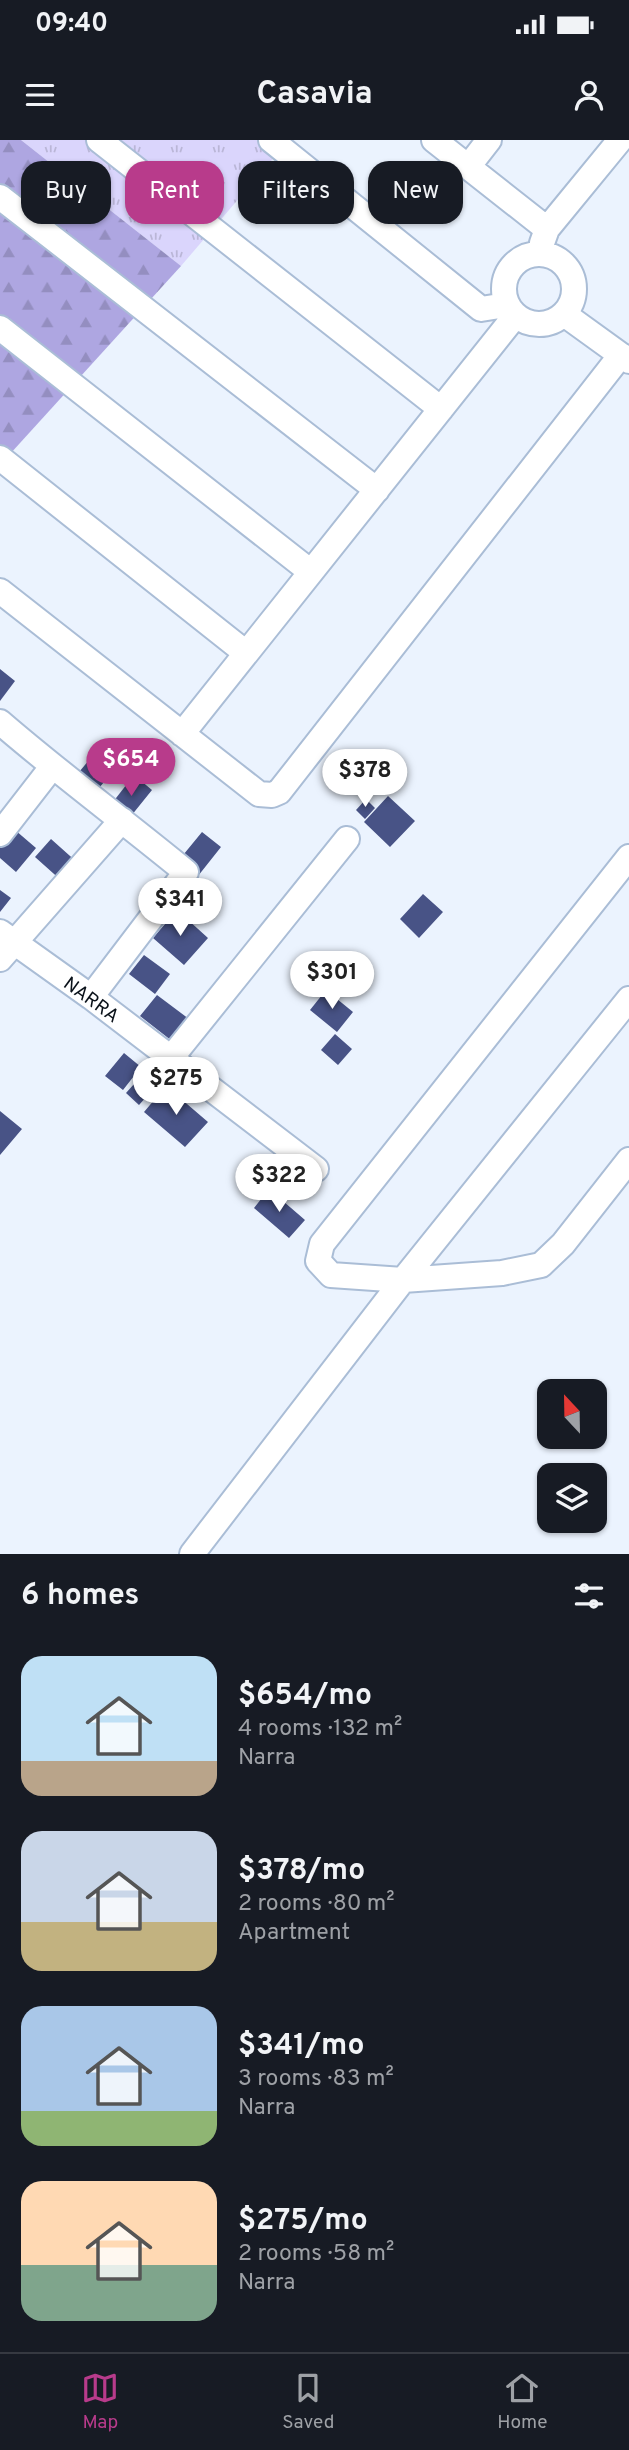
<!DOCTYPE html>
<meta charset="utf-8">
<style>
body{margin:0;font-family:Overpass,sans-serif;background:#242831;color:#f1f3f6;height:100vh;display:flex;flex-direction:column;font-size:26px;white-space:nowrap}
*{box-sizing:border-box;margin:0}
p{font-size:23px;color:#9ea1a6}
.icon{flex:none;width:38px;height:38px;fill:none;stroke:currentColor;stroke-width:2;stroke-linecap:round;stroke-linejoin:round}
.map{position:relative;height:1414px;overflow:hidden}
.panel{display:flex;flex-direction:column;background:#171b24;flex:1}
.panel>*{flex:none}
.guide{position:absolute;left:21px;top:21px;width:588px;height:63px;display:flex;gap:14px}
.needle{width:46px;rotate:338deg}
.controls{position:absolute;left:537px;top:1239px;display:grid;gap:14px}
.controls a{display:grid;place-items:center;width:70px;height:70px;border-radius:14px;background:#171b24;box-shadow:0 2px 5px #0004;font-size:35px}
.price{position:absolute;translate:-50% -60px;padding:0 16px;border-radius:24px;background:#fff;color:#222;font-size:23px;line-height:46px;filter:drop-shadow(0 2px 4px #0008)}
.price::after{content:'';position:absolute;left:50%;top:42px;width:21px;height:16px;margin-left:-10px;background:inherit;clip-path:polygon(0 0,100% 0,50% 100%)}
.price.on{background:#b83b8b;color:#fff}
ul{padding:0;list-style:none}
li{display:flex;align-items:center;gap:21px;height:175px;padding:0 21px}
li span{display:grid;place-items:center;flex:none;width:196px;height:140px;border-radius:21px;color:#555}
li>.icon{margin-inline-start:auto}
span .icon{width:84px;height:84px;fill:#fffc;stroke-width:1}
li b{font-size:30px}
h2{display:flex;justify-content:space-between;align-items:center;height:84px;padding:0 21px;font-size:30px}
.pill{padding:0 24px;border-radius:21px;background:#171b24;box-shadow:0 2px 5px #0004;font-size:24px;line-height:63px}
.pill.on{background:#b83b8b;color:#fff}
.status{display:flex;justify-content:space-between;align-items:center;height:49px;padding:0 35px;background:#171b24;direction:ltr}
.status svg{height:19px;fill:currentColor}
header{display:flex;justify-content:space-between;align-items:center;height:91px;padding:0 21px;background:#171b24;font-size:32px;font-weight:700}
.dock{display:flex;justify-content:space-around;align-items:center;height:98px;border-top:2px solid #363941;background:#171b24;font-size:19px;color:#9ea1a6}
.dock a{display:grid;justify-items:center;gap:4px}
.dock .on{color:#b83b8b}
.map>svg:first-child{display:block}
.grass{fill:url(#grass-tufts)}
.forest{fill:url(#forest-firs)}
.building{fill:#485386}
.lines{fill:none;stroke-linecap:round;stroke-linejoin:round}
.minor-casing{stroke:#aabdd6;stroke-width:28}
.minor{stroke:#fff;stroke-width:24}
.labels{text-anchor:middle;stroke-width:7;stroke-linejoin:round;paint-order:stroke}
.street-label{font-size:19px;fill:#0a1119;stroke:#fff}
</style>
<div class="status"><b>09:40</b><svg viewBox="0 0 49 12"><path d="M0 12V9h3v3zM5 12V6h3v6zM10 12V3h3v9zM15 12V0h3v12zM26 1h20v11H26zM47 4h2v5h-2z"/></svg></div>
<header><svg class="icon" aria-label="menu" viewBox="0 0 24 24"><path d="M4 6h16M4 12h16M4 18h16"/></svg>Casavia<svg class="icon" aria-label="person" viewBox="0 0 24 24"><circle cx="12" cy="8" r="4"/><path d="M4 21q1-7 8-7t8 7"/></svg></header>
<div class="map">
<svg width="629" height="1414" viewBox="0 0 629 1414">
<defs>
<pattern id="grass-tufts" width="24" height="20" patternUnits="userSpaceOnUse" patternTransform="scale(1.75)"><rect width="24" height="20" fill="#dad5fc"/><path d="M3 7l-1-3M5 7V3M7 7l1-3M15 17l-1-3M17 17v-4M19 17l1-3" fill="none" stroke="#bab6d7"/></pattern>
<pattern id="forest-firs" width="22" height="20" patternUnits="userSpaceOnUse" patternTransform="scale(1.75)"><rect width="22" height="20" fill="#aea6e1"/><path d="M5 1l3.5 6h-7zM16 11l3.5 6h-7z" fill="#948ec0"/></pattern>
</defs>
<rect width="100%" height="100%" fill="#ebf3fe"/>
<path class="grass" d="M21 0H289L181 126Z"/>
<path class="forest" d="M0 0H21L181 126 0 325Z"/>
<path class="building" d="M0 529 15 541 0 561Z
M100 607 120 623 94 654 74 638Z
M134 635 152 650 127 681 109 667Z
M388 656 415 681 390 707 364 682Z
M366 659 375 668 365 679 356 670Z
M15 690 36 708 16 732 0 718V707Z
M202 692 221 707 198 736 179 720Z
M51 699 79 724 63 742 35 717Z
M0 750 11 758 0 772Z
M423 754 443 772 419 798 400 779Z
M177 770 208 798 184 825 153 798Z
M144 815 170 834 155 854 129 834Z
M326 850 353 872 337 892 310 870Z
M157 855 189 879 172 901 140 876Z
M335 894 352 909 338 925 321 910Z
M124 913 141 927 123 950 105 936Z
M143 934 156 946 139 965 126 953Z
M166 946 208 982 185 1007 144 972Z
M0 971 22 989 0 1015Z
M269 1049 305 1080 289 1098 254 1068Z"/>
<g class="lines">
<g class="minor-casing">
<path id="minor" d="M99 0 441 269
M271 0 481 169 506 165
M434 0 547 89
M468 27 489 0
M0 57 377 350
M542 103 547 89 620 0
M504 149a35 35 0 1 1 70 0a35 35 0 1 1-70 0Z
M564 174 629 221
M0 188 311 432
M0 318 246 513
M0 451 259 654 272 655 279 652 621 215
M0 582C60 634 124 681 186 732L91 857
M182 594 515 176
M0 694 52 627
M629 717 322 1104 318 1121 331 1135 403 1140 502 1133 541 1125 563 1104 629 1020
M0 792 91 857 316 1029
M0 819 122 680
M171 918 347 699
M192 1414 403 1140 629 859"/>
</g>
<use href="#minor" class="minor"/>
</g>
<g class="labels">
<g class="street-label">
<text transform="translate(92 859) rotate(36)" y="7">NARRA</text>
</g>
</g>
</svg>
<div class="controls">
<a><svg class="needle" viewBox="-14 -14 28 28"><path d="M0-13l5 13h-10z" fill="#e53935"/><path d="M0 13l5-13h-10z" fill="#9ea1a6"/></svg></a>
<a><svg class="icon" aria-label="layers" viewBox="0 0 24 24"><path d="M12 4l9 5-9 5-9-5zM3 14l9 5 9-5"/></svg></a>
</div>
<b class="price on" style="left:131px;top:658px">$654</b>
<b class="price" style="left:365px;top:669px">$378</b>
<b class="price" style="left:180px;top:798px">$341</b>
<b class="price" style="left:332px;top:871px">$301</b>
<b class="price" style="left:176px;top:977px">$275</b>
<b class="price" style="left:279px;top:1074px">$322</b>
<div class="guide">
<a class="pill">Buy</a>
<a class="pill on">Rent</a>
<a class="pill">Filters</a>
<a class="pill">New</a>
</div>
</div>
<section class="panel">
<h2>6 homes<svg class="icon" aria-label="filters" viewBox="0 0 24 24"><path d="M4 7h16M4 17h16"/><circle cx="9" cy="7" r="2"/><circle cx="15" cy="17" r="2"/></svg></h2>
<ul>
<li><span style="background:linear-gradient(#bfe0f5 75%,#b9a48a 0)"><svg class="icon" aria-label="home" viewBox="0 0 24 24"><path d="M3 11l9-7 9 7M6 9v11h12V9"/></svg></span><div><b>$654/mo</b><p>4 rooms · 132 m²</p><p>Narra</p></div></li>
<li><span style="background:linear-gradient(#c9d6e8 65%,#c2b280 0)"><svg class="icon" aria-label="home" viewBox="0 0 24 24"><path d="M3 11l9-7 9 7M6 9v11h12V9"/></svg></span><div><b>$378/mo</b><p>2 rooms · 80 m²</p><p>Apartment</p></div></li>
<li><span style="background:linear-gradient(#a9c7e8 75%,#8fb573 0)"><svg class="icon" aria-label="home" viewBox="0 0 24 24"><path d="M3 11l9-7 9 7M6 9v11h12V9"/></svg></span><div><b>$341/mo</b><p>3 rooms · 83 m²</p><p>Narra</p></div></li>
<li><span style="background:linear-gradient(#ffd9b3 60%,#7fa58c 0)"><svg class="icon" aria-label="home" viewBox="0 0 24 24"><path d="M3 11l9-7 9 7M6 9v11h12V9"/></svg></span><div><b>$275/mo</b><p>2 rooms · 58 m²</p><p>Narra</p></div></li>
</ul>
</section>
<nav class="dock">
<a class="on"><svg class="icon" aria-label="map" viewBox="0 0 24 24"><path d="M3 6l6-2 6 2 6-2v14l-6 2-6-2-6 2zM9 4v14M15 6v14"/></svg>Map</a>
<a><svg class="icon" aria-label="saved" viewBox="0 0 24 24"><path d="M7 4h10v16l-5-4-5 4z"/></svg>Saved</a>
<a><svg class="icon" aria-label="home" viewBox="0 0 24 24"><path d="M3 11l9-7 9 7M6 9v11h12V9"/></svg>Home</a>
</nav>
